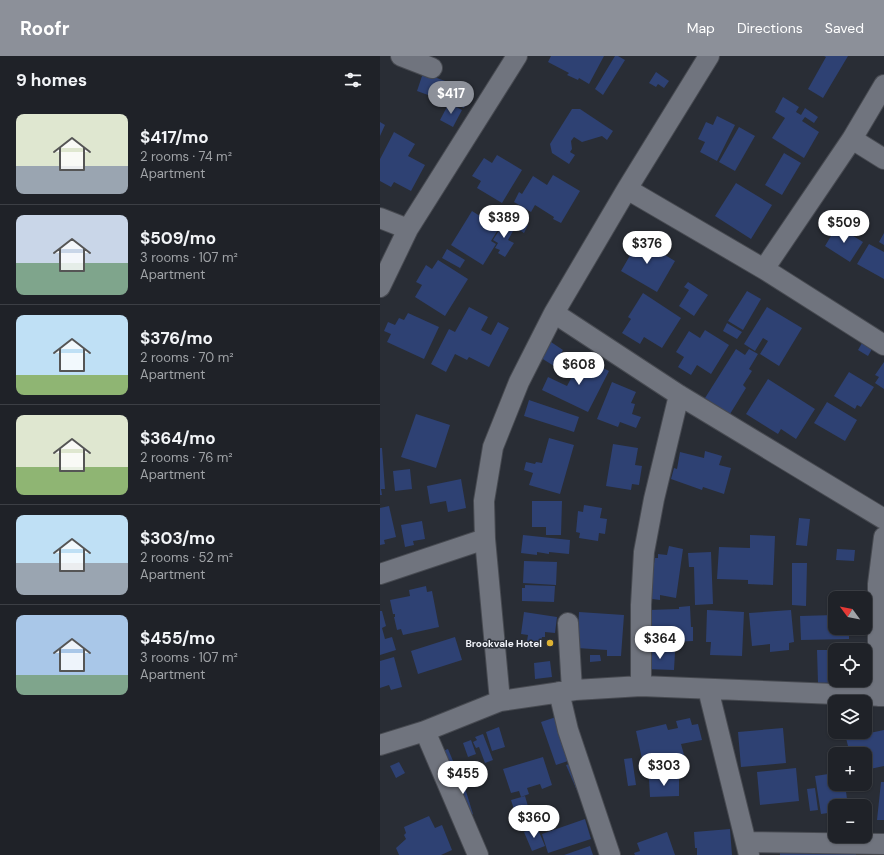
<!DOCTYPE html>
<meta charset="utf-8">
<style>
body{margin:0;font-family:"DM Sans",sans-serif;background:#272a30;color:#f1f3f6;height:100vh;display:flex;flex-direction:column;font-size:15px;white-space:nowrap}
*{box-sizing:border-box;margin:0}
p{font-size:13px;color:#a1a4a8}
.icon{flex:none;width:22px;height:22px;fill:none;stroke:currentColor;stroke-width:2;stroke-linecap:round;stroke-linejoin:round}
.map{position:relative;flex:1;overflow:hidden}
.sheet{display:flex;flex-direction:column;background:#1f2228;width:380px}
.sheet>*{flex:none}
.needle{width:26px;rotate:302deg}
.buttons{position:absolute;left:448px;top:535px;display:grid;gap:8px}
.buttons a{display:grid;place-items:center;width:44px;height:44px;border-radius:8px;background:#1f2228;box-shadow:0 1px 3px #0004,0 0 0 1px #3c3f45;font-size:20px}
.price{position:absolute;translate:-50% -34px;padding:0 9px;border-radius:14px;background:#fff;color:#222;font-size:13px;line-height:26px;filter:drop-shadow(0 1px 2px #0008)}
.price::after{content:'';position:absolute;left:50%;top:24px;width:12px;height:9px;margin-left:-6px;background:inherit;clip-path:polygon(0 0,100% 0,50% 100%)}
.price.selected{background:#8c9099;color:#fff}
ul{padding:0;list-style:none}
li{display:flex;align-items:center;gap:12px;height:100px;padding:0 16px}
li+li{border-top:1px solid #3c3f45}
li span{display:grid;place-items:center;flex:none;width:112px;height:80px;border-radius:8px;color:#555}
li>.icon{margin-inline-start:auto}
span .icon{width:48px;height:48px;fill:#fffc;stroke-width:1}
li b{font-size:17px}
h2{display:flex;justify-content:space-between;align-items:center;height:48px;padding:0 16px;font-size:17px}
header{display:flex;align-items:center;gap:24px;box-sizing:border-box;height:56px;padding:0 20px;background:#8c9099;color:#fff}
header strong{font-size:19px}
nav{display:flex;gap:22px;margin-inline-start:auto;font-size:14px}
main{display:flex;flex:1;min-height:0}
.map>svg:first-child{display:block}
.building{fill:#2e4173}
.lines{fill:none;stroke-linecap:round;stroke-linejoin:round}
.minor-casing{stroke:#474a51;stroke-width:22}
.minor{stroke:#70747e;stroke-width:20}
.poi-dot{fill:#ddb233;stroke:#292d35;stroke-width:1.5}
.labels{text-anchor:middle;stroke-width:3;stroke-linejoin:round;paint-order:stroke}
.poi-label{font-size:10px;font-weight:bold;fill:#f0f2f8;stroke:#292d35;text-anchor:end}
</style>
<header>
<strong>Roofr</strong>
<nav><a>Map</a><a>Directions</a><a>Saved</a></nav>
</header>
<main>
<section class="sheet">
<h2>9 homes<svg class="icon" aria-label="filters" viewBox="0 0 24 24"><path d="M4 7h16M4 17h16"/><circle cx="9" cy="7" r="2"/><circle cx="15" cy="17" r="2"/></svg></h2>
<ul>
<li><span style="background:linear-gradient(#dfe7d0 65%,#9aa5b1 0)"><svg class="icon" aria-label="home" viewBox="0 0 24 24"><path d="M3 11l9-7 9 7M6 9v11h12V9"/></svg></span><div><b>$417/mo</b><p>2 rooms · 74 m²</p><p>Apartment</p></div></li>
<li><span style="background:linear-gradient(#c9d6e8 60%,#7fa58c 0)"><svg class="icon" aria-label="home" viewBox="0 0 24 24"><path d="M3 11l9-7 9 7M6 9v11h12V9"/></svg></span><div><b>$509/mo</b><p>3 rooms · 107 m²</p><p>Apartment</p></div></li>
<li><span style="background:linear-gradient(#bfe0f5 75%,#8fb573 0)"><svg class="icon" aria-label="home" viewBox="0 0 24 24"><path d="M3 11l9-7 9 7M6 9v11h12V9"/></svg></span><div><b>$376/mo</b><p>2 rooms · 70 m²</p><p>Apartment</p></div></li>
<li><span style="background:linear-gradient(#dfe7d0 65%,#8fb573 0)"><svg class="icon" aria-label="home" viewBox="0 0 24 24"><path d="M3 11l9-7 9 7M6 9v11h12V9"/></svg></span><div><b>$364/mo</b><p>2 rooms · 76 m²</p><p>Apartment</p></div></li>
<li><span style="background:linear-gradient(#bfe0f5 60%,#9aa5b1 0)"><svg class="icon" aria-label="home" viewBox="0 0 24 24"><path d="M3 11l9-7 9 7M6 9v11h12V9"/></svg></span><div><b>$303/mo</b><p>2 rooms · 52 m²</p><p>Apartment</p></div></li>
<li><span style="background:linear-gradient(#a9c7e8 75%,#7fa58c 0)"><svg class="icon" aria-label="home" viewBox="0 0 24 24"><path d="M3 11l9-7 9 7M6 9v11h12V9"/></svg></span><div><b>$455/mo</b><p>3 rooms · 107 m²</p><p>Apartment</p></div></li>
</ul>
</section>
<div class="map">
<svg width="504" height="799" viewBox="0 0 504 799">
<rect width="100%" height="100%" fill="#292d35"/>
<path class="building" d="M171 0H224L209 28 199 22 198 24 187 19 189 17 168 6Z
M235 0H238L245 4 223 39 215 33Z
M444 0H468L443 42 428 33 446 1Z
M276 16 289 25 284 32 278 28 276 31 269 27Z
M43 17 90 34 84 52 37 35Z
M403 41 419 51 416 56 421 59 425 52 438 61 434 67 425 61 422 65 439 76 424 102 392 82 405 62 395 56Z
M69 47 82 54 73 71 60 64Z
M192 53H200L233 75 227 84 222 80 202 86 194 81 191 85 192 93 190 96 195 99 189 108 172 97 170 88Z
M337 60 355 69 337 105 320 96 325 86 318 83 326 66 333 69Z
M0 66 5 69 0 80Z
M359 71 375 80 355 115 339 106Z
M14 76 35 88 28 100 45 109 31 135 14 126 11 131 0 125V103Z
M404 97 421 107 402 139 385 129Z
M117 99 142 114 122 147 97 132 101 125 92 120 104 102 112 107Z
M173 119 200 135 181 167 173 163 174 161 155 149 151 156 134 146 139 136 142 138 153 120 167 129Z
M356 127 392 149 371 183 335 160Z
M92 155 119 172 111 185 116 188 103 209 71 189Z
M138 163 148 169 144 177 133 170Z
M125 165 132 169 129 173 133 175 128 184 134 187 125 201 118 197 120 194 115 192 118 187 113 184Z
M457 170 483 186 470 206 445 190Z
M504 177V189L499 186Z
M255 181 295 205 277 236 241 215 252 196 248 193Z
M489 188 504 196V223L477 208Z
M67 193 85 204 80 212 62 202Z
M58 204 88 223 65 260 35 241 42 229 36 226 46 209 52 213Z
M308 226 328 239 314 260 299 250 309 234 304 231Z
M367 235 381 243 363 274 348 265Z
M263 237 301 262 282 292 264 281 260 288 242 277 251 263 248 261Z
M89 251 108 261 101 274 111 279 118 266 129 272 109 311 89 301 87 304 75 298 66 316 51 308 69 273 75 276Z
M387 251 422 272 399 310 380 298 388 285 383 282 375 295 364 288Z
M28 257 59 271 44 303 7 286 11 278 4 275 8 266 15 269 19 262 24 264Z
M347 267 362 276 357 283 343 275Z
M325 274 349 289 331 318 317 309 311 319 298 311 304 301 296 296 309 275 320 282Z
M168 284 183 294 174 310 158 300Z
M482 287 492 293 488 300 478 294Z
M356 293 365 299 369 293 378 298 369 313 372 315 363 329 366 332 350 358 325 342Z
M207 304 229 315 208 356 162 334 168 321 187 330 198 309 203 312Z
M504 306V333L495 327 499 321 495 319Z
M469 316 494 331 481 351 477 349 475 353 454 340Z
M388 323 435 353 416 383 401 373 398 378 366 358Z
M232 326 256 336 251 347 255 348 252 358 261 361 256 372 240 366 238 371 217 363Z
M149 344 199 361 194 376 144 360Z
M447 346 477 364 465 385 434 367Z
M36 358 70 369 56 412 21 401Z
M169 382 194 389 180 438 149 429 153 417 144 414 146 406 155 408 156 406 162 407Z
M233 388 258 392 255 409 262 410 259 429 252 428 251 434 226 430Z
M0 392H2L5 433H1L2 439H0Z
M325 395 342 400 339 409 351 412 344 438 323 431 322 434 291 423 294 412 297 413 300 396 324 402Z
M30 413 32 433 15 435 13 415Z
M81 423 86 452 68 456 66 445 50 448 47 430Z
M152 445H182L181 479H166V471H152Z
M204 449 222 452 220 462 227 463 225 478 219 477 218 485 199 482 200 477 196 476 198 455 203 456Z
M9 450 16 481 4 484 5 488 0 489V452Z
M419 462 430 463 427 490 416 489Z
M42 465 45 483 33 485 34 489 25 491 21 469Z
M143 479 190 484 189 498 169 496V498L157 496V499L141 497Z
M370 479 395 480 393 529 368 528V524L337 523 339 491 370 492Z
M289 490 303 493 296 542 280 539V544L265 542 271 524 275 502H278V498L287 499Z
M457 493 475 494 474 505 456 504Z
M331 496 333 548 315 549 314 511H309L308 497Z
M144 505 177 506 176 529 143 527Z
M412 507H427L426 550 412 549Z
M145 529 175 530 174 546 142 545V532H145Z
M46 530 47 536 52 535 59 571 23 579 21 573 17 574 14 561H15V558H13L10 544 30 540 29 534Z
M310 550 311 571H313V585L292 586V583H287L286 581 269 583 268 554 299 553V551Z
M327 554 364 556 362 600 330 599 331 586H326Z
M411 554 414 586 409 587V594L390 596V588L372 590 369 557Z
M0 555H2L6 570 2 572 5 583 12 581 16 594 0 599Z
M144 556 177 561 175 577 165 576V581H162L161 587 147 585 148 579 141 578Z
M199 556 244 559 241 600H227V594L197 592Z
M455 559V572H469V583L421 584 420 560Z
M75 581 82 604 38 618 31 595Z
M437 594H455V624H478V626L438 627Z
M266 595 295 596 294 614 265 613Z
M210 599H220L221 605 210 606Z
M14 601 22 631 11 634 9 629 0 632V605Z
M170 605 172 621 155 623 154 607Z
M179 660 194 703 176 709 161 666Z
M310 662 312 669 318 668 322 684 301 688 306 706 278 713 277 709 264 712 256 675 286 668 288 674 298 672 296 665Z
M119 671 125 691 112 695 106 676Z
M403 672 406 707 361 711 358 676Z
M504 674V710L485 714V698H470L466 682Z
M103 678 113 704 105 707 99 691 96 692 93 686 97 684 95 681Z
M91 684 96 698 88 701 83 687Z
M68 693 76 712 68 715 60 696Z
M163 701 172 729 162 733 160 728 147 732 149 738 141 741 139 735 131 737 123 713Z
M252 702 256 729 248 730 244 703Z
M19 706 25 717 16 722 10 710Z
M194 706 205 734 198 737 186 709Z
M416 712 419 745 380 749 377 716Z
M455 717V728H465L467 743 456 745 457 750H455V756L441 758 435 720Z
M81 719 93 758 86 760 73 720Z
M299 722V740L270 741 269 723Z
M501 726H504V764H497Z
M435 732 438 754 430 755 427 733Z
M145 740 152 764 139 769 131 744Z
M49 760 55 772 62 769 72 794 61 799H19L16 792 26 783 24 779 26 777 24 771Z
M205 763 211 783 168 797 162 778Z
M157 771 165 790 152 795 144 776Z
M350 773 352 799H317V792H315L314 776Z
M287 776 295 799H255L254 797 260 795 257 787Z
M210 790 213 799H184Z
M400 792 476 794V799H400Z"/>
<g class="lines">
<g class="minor-casing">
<path id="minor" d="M21 0 52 12
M472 83 504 103
M247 133 384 213 504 289
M0 162 28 173
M384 213 472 83 504 29
M0 231 28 173 137 0
M174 257 299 339 504 463
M0 518 105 483
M188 567 192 634
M261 630V549L264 496 274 443 299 339
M328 633 369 799
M179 636 188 674 230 799
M498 640V528L504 481
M120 645 105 483 104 445 113 391 139 326 174 257 247 133 329 0
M45 675 98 799
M0 689 45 675 120 645 195 634 261 630 504 640
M367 786 504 788"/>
</g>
<use href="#minor" class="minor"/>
</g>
<circle class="poi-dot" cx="170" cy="587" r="4"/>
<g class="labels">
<g class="poi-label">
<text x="162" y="591">Brookvale Hotel</text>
</g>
</g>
</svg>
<div class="buttons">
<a><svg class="needle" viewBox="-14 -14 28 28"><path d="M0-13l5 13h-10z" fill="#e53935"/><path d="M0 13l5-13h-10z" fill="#a1a4a8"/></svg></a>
<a><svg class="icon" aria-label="locate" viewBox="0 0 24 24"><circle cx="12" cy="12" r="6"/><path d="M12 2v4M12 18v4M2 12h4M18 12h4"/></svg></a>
<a><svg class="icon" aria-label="layers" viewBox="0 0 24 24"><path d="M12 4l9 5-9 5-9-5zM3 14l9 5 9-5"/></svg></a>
<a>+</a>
<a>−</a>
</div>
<b class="price selected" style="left:71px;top:59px">$417</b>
<b class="price" style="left:124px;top:183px">$389</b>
<b class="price" style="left:464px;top:188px">$509</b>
<b class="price" style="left:267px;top:209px">$376</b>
<b class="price" style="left:199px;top:330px">$608</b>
<b class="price" style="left:280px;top:604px">$364</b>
<b class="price" style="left:284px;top:731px">$303</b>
<b class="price" style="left:83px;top:739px">$455</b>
<b class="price" style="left:154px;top:783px">$360</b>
</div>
</main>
